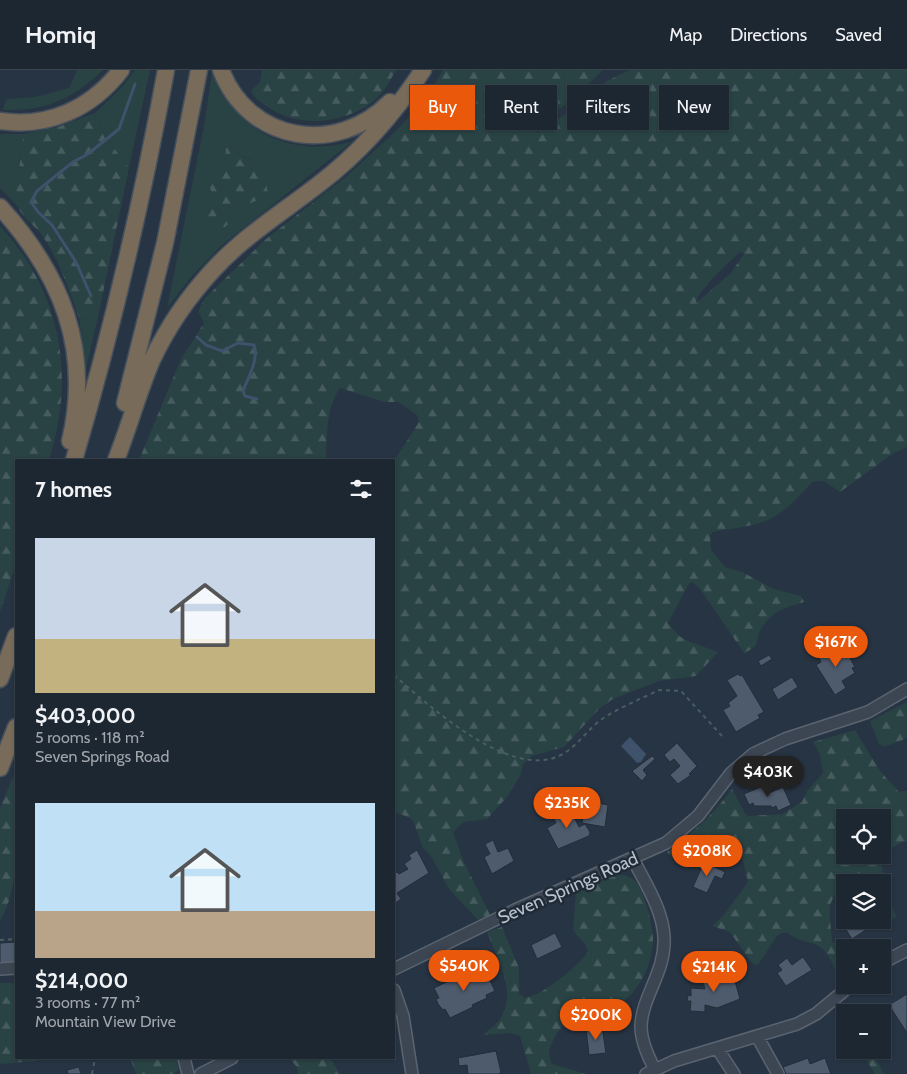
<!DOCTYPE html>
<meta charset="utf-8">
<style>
body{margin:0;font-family:Cabin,sans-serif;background:#2a333e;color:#f1f3f6;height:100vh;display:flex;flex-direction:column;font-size:19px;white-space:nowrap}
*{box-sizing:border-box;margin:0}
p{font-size:16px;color:#a0a5ac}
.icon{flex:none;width:28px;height:28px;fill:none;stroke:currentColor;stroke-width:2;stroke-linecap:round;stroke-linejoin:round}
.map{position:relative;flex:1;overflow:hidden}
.side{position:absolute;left:15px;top:389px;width:380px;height:600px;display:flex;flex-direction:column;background:#1d2732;border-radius:0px;box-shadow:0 1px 4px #0004,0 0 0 1px #3b444d}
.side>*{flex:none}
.top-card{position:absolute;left:410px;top:15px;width:421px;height:45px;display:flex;gap:10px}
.tools{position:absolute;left:836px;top:739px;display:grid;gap:10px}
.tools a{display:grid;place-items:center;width:55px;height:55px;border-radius:0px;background:#1d2732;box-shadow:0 1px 4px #0004,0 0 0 1px #3b444d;font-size:25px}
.price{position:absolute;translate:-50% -42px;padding:0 11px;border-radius:18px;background:#ea580c;color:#fff;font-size:16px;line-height:32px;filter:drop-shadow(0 1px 2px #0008)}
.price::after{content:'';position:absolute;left:50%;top:30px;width:15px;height:11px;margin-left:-8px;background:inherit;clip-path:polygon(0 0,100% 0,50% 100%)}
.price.active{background:#222;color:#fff}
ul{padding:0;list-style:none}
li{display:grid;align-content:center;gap:10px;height:265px;padding:0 20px}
li span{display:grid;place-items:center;height:155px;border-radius:0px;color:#555}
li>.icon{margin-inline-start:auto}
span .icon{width:90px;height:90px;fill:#fffc;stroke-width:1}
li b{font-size:21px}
h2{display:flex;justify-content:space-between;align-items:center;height:60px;padding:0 20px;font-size:21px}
.chip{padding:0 18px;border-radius:0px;background:#1d2732;box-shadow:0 1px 4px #0004,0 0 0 1px #3b444d;font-size:18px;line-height:45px}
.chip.active{background:#ea580c;color:#fff}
header{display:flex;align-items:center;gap:30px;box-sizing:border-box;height:70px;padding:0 25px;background:#1d2732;border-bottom:1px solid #3b444d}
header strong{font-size:24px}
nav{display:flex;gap:28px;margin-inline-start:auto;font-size:18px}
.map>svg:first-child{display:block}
.green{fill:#294244;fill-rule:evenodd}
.forest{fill:url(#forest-firs);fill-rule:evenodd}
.water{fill:#3e526c}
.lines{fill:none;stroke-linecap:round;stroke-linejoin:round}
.stream{stroke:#3e526c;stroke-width:3}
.building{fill:#4e5b6c;stroke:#222d3a}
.minor-casing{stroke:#5a6470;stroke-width:14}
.highway-casing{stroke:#46515d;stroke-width:19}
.path{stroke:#485e60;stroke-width:2;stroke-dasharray:4 4;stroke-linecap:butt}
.minor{stroke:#3c4653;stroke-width:11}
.highway{stroke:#796b59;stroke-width:16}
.labels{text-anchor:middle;stroke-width:5;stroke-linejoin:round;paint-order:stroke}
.street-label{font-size:18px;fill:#b9c1cc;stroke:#202b38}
</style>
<header>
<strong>Homiq</strong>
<nav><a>Map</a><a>Directions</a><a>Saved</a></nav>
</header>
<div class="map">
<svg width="907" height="1004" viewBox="0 0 907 1004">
<defs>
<pattern id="forest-firs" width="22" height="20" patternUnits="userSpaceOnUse" patternTransform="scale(1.25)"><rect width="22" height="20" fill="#294244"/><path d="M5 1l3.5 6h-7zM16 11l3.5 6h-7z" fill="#465c5e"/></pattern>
</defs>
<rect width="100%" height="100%" fill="#273443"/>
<path class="green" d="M77 0H103C71 30 47 41 3 40L6 29 35 27 69 18Z
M135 0H150L129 98 107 69 95 43 122 17Z
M212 2C234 62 293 89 353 71L221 176 192 206 167 238 204 56ZM230 75 240 86 252 90 263 128 238 137 231 143 230 152 206 143 216 132 207 112 224 95 226 78Z
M0 64H23V78L19 91 18 137 0 118Z
M79 248 97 252 86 298Z"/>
<path class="forest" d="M262 0H396C390 10 385 21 376 29 348 53 302 59 271 39 263 34 255 29 251 21L260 12Z
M443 0H603L582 20 575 24 567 34 551 43 537 56V63L588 30 605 12 629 0H907V377L894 383 840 422 824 411 812 412C774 455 767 453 713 462L710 465 711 480 725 497 742 502 774 519 801 526 804 532C786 537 771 542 761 559 753 573 763 574 744 583L700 519 692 512 688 515 668 553 679 566 688 571 718 582 696 606 659 611 613 629 600 638 564 677 532 686 523 694 521 704 507 727 487 749 464 752 453 762 463 790 490 845 478 850 449 819 433 789 422 776 414 753 410 748 398 743 394 745V391L419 352 417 345 398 332H384L340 318C326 338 327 366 326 390H139L181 289 204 253 198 242 204 229 266 169 348 105 401 56 429 23ZM740 182 744 184 730 204 696 233C699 218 729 193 740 182Z
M95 43 107 69 129 98 97 252 79 248C69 220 59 189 41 164 35 156 22 147 18 137 13 123 23 81 23 64L58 57Z
M230 75 240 86 263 95 268 124C257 133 242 134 231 143L230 152 225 157C216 158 211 158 206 151V143L216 132 207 112 224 95 226 78Z
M0 156C61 222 76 305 49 390H16V494L0 542Z
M907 632V668L884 677 879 674 870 651Z
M855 660 880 701 899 722 907 721V771C866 783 886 819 896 847L891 850C878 844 882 825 882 812H845L834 826 830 835V849L832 871 845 884V909L840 913C835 900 830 882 817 875 811 872 804 872 798 869 789 865 787 859 777 866L757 896 751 892 730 862 712 856 723 846 748 812 739 774 731 765 715 767 680 787 673 788 667 782C693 763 713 745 732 719L745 743 749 746 782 744 802 732 807 721 823 703 820 685 813 672ZM845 748H882V785H845Z
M16 700C16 746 24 810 0 851V738Z
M616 805C623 804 629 805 634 810 644 818 654 858 653 871 652 889 646 905 635 920 610 952 569 931 552 973 548 981 548 985 552 994L586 1004H531L520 966 511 963 483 965C488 960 496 955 500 949 518 922 497 888 487 862L502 857 519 898V924L525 928C542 926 577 897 588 882 585 870 578 869 573 860L576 821Z
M0 913H16V988H40L36 991 0 994Z
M856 980H871L884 1004H875L862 983Z
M130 988H176L179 999 174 1004H136Z
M289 988H330L340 1004H298L297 997Z"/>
<path class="water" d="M630 667 646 684 641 692 637 693 621 676Z"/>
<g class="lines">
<path class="stream" d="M91 226 76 192 52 155 38 142 31 132 37 121 73 92 88 84 119 59 135 14
M197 267 206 275 222 281 238 273 254 275C259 290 248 307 243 321L245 326 257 329"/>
</g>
<path class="building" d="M843 576 855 597 852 598 855 603 842 611 846 618 835 625 816 595 821 592 817 584 822 581 824 584Z
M769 585 772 589 761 596 758 591Z
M738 604 740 606 742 605 764 642 758 645 760 648 736 662 723 640 730 636 728 633 737 626 727 610Z
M792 607 798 617 778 630 772 619Z
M677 673 697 696 689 704 691 705 678 714 670 705 680 696 674 689 670 692 664 685Z
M652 686 655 689 643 700 647 705 642 711 632 701Z
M763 716 767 724 783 717 791 735 778 741 776 736 772 738 771 736H754L753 733 749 735 744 724Z
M598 733 608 735 605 757 582 753 585 739 597 741Z
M569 737 579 757 585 754 590 762 589 766 558 779 547 758 556 753 552 745Z
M493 770 498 782 508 778 514 791 492 804 484 787 490 784 485 774Z
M417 780 429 803 397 823 401 829 394 834V804L397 802 399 804 408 799 404 794 411 789 409 785Z
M704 792 725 802 722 809 715 806 707 823 693 817Z
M851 850H872L875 854 852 869 843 855Z
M555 863 562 877 537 889 531 875Z
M16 872V894L0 895V873Z
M803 887 812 900 786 916 777 903 782 900 778 895 787 888 792 895Z
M483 896 495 921 486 925 487 928 472 935 473 937 450 948 445 939 443 940 438 934 436 929 439 928 434 918 455 908 457 911 459 910 457 906 464 903 465 905Z
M718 903 719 907 733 904 740 929 717 938 705 935V942L690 941 691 931H687L688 925 691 926V918L705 919 703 912 709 910 708 906Z
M907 924V963L889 935Z
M602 956 606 983 589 985 586 958Z
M496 981 501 1002 499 1004H468L467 995 459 996 458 988Z
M808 988 810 994 825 988 831 1004H786L783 997Z
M79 997 81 1004H68L67 1000Z"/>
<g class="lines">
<g class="minor-casing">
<path id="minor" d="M633 789C645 813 663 840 664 867 666 902 642 926 641 956 641 971 648 986 655 1000
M882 893 907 880
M0 899 16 898
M394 899 515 840 666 773 698 746 731 703 753 684 785 669 868 642 907 619
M394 920 403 946 412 1004
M757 966 778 1004
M717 978 734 1004
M184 988 188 1004
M201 1004 232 988
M646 1004 674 991 797 954 816 944 851 915"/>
</g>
<g class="highway-casing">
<path id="highway" d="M221 0C249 73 337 86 390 32
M0 51C48 58 91 39 121 0
M0 137C61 204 92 279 70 371
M125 333 165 173 199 0
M74 390C112 261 142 132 166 0
M116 390C129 357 138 323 152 290 167 258 189 226 213 200 244 166 283 142 319 114 361 82 394 44 423 0
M0 609 16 566
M0 698 16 657"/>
</g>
<path class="path" d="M394 605C429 636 511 711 561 685 576 677 585 663 598 652 615 639 639 630 659 620L681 621 722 666
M0 870 16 869
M92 1004 95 988"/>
<use href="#minor" class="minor"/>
<use href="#highway" class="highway"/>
</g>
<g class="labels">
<g class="street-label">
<text transform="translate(568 818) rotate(-24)" y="6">Seven Springs Road</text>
</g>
</g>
</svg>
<div class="tools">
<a><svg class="icon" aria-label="locate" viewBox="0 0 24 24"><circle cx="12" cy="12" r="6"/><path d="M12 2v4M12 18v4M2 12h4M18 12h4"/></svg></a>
<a><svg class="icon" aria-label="layers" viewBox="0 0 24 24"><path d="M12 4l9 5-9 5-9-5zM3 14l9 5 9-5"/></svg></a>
<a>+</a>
<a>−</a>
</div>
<b class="price" style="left:836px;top:598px">$167K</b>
<b class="price active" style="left:768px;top:728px">$403K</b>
<b class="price" style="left:567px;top:759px">$235K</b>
<b class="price" style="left:707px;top:807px">$208K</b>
<b class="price" style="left:464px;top:922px">$540K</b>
<b class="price" style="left:714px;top:923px">$214K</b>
<b class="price" style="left:596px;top:971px">$200K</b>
<div class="top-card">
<a class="chip active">Buy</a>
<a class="chip">Rent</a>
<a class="chip">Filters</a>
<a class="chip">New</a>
</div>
<section class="side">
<h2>7 homes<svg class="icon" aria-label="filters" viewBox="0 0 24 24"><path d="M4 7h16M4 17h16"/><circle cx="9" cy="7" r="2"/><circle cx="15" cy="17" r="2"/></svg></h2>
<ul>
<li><span style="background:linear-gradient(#c9d6e8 65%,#c2b280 0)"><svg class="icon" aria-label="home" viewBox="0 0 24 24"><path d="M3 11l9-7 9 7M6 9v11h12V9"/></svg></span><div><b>$403,000</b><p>5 rooms · 118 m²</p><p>Seven Springs Road</p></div></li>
<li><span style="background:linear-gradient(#bfe0f5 70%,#b9a48a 0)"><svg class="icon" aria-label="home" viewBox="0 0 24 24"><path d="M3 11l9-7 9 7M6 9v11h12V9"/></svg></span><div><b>$214,000</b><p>3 rooms · 77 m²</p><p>Mountain View Drive</p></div></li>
</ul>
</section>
</div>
